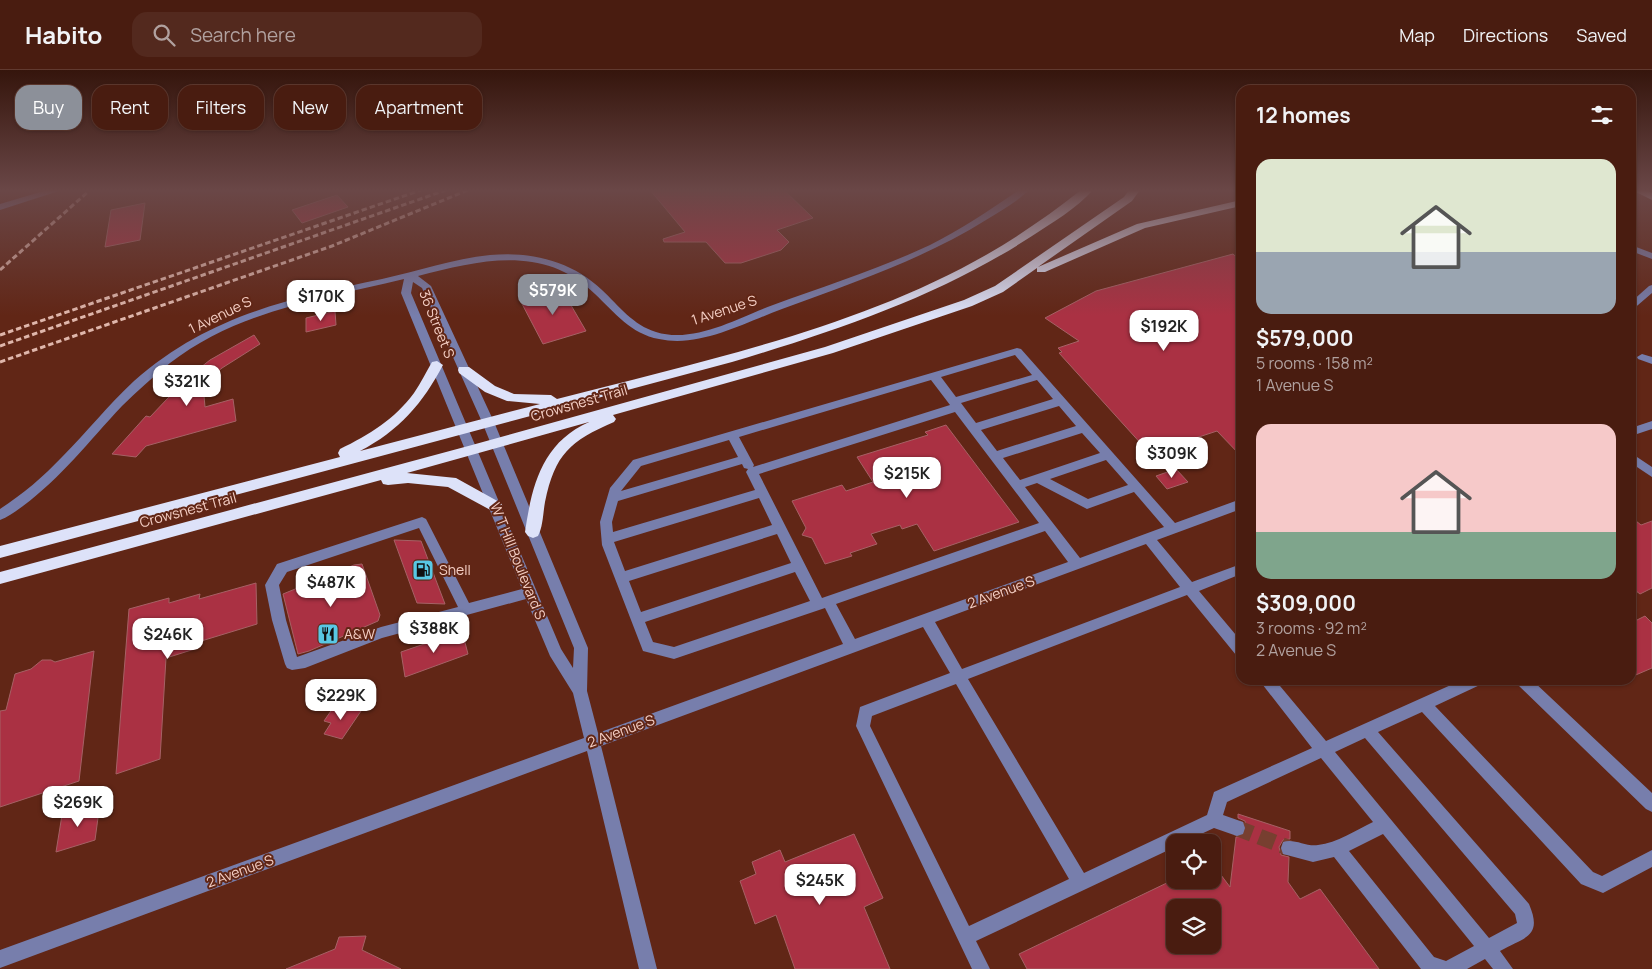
<!DOCTYPE html>
<meta charset="utf-8">
<style>
body{margin:0;font-family:Manrope,sans-serif;background:#53291e;color:#f1f3f6;height:100vh;display:flex;flex-direction:column;font-size:19px;white-space:nowrap}
*{box-sizing:border-box;margin:0}
p{font-size:16px;color:#b1a19f}
.icon{flex:none;width:28px;height:28px;fill:none;stroke:currentColor;stroke-width:2;stroke-linecap:round;stroke-linejoin:round}
.map{position:relative;flex:1;overflow:hidden}
.details{position:absolute;left:1236px;top:15px;width:400px;height:600px;display:flex;flex-direction:column;background:#491c10;border-radius:15px;box-shadow:0 1px 4px #0004,0 0 0 1px #613a30}
.details>*{flex:none}
.banner{position:absolute;left:15px;top:15px;width:475px;height:45px;display:flex;gap:10px}
.tools{position:absolute;left:1166px;top:764px;display:grid;gap:10px}
.tools a{display:grid;place-items:center;width:55px;height:55px;border-radius:10px;background:#491c10;box-shadow:0 1px 4px #0004,0 0 0 1px #613a30;font-size:25px}
.price{position:absolute;translate:-50% -42px;padding:0 11px;border-radius:10px;background:#fff;color:#222;font-size:16px;line-height:32px;filter:drop-shadow(0 1px 2px #0008)}
.price::after{content:'';position:absolute;left:50%;top:30px;width:15px;height:11px;margin-left:-8px;background:inherit;clip-path:polygon(0 0,100% 0,50% 100%)}
.price.active{background:#8c9099;color:#fff}
ul{padding:0;list-style:none}
li{display:grid;align-content:center;gap:10px;height:265px;padding:0 20px}
li span{display:grid;place-items:center;height:155px;border-radius:15px;color:#555}
li>.icon{margin-inline-start:auto}
span .icon{width:90px;height:90px;fill:#fffc;stroke-width:1}
li b{font-size:21px}
h2{display:flex;justify-content:space-between;align-items:center;height:60px;padding:0 20px;font-size:21px}
.pill{padding:0 18px;border-radius:15px;background:#491c10;box-shadow:0 1px 4px #0004,0 0 0 1px #613a30;font-size:18px;line-height:45px}
.pill.active{background:#8c9099;color:#fff}
header{display:flex;align-items:center;gap:30px;box-sizing:border-box;height:70px;padding:0 25px;background:#491c10;border-bottom:1px solid #613a30}
header strong{font-size:24px}
nav{display:flex;gap:28px;margin-inline-start:auto;font-size:18px}
.search{width:350px;height:45px;background:#53291e;display:flex;align-items:center;gap:12px;box-sizing:border-box;padding:0 18px;border-radius:15px;color:#b1a19f;font-size:19px}
.map>svg:first-child{display:block}
.building{fill:#aa3143;stroke:#a66165;fill-rule:evenodd}
.lines{fill:none;stroke-linecap:round;stroke-linejoin:round}
.minor-tunnel{stroke:#773f30;stroke-width:16;stroke-dasharray:16 8;stroke-linecap:butt}
.minor{fill:#777eac;fill-rule:evenodd}
.highway{fill:#dde2f9;fill-rule:evenodd}
.rail{stroke:#dfb6ab;stroke-width:3;stroke-dasharray:5.5 3;stroke-linecap:butt}
.labels{text-anchor:middle;stroke-width:4;stroke-linejoin:round;paint-order:stroke}
.street-label{font-size:14px;fill:#f5cfc5;stroke:#612616}
.poi-label{font-size:14px;fill:#f5cfc5;stroke:#612616;text-anchor:start}
</style>
<header>
<strong>Habito</strong>
<div class="search"><svg class="icon" aria-label="search" viewBox="0 0 24 24"><circle cx="10" cy="10" r="6"/><path d="M15 15l6 6"/></svg>Search here</div>
<nav><a>Map</a><a>Directions</a><a>Saved</a></nav>
</header>
<div class="map">
<svg width="1652" height="899" viewBox="0 0 1652 899">
<rect width="100%" height="100%" fill="#612616"/>
<path class="building" d="M650 120H784L813 148 777 160 789 172 781 180 741 193H725L706 172H664L663 169 685 162Z
M337 125 348 137 302 153 292 140Z
M145 133 140 170 105 177 111 140Z
M1233 184 1241 191V386L1217 361 1153 382 1147 376 1144 377 1059 283 1062 282 1058 278 1079 271 1045 248 1096 221Z
M561 218 586 261 543 274 520 230Z
M335 241 336 255 306 262V248Z
M254 265 260 274 222 298 203 314 205 337 233 329 236 351 146 376 136 387 112 384 146 346 150 347 186 309 210 290Z
M946 355 1019 452 934 481 917 454 902 459 900 455 871 464 877 474 850 483 852 486 825 494 812 468 802 465 806 458 792 431 842 415 846 421 873 412 857 387 928 365 925 362Z
M1176 399 1188 412 1167 419 1156 406Z
M1631 447 1641 455 1652 451V518L1640 524 1631 517Z
M394 470 421 471 445 534 417 533Z
M362 494 380 545 378 551 309 581 298 584 283 524 354 495Z
M256 513 257 554 198 572V578L166 588 160 689 116 704 129 539 169 528V533L200 524 199 529Z
M1645 546 1652 553V598L1631 607V553Z
M462 561 468 584 405 607 401 582Z
M94 581 79 711 0 737V641L6 640 15 604 31 599 42 590H51L55 592Z
M335 635 361 641 342 669 324 664 331 653 324 651Z
M100 733 95 770 56 782 62 745Z
M1238 744 1290 761V769L1283 770 1279 777 1281 785 1289 787 1288 812 1300 829 1320 819 1379 899H1027L1019 884 1173 810H1212V793L1230 817 1236 767 1244 766 1247 759 1245 751 1238 748ZM1175 838H1212V875H1175Z
M854 764 883 828 864 837 890 899H795L776 845 755 854 740 811 756 804 752 792 780 780 785 792Z
M366 866 362 880 401 899H286L335 879 339 867Z"/>
<g class="lines">
<path class="minor-tunnel" d="M1237 758 1289 778"/>
<path class="minor" d="M47 120H62L0 140V134Z
M1019 120H1029C1017 132 1000 141 986 150 922 190 852 213 782 239 744 253 700 278 659 269 631 264 615 243 595 224 544 174 480 190 418 206L431 216 494 352 588 578 587 621 598 663 843 574 825 538 674 589 643 581 602 475 600 452 610 418 633 390 1017 278 1021 279 1175 453 1241 429V439L1157 470 1192 512 1241 494V504L1199 521 1241 571V587L1236 585 1187 525 968 609 1084 803 1207 745 1214 722 1312 678 1259 610H1275L1326 671 1462 610H1484L1482 614 1435 636 1593 802 1602 806 1652 780V797L1603 823 1581 814 1422 642 1378 662 1529 834C1543 867 1525 867 1500 881L1513 899H1493L1485 889 1467 899H1421L1334 787 1313 792 1283 784 1281 778 1283 772C1294 768 1306 777 1318 775 1337 773 1356 760 1373 752L1321 688 1227 732 1223 745 1243 752 1245 758 1243 764 1237 766 1214 758 1184 772H1175V777L976 871 990 899H972L856 656 860 637 950 603 923 557 601 676 657 899H639L587 681 0 898V880L584 668 573 623 550 586 526 529 382 568 305 598 292 600 287 598 285 594 272 550 265 515 277 494 422 447 426 449 469 533 522 519 401 223 404 209C323 229 238 240 170 293 153 307 137 321 122 336 89 371 61 408 23 436 16 441 8 447 0 450V439C23 424 43 407 62 387 87 362 108 335 134 311 209 245 288 229 382 209 418 201 453 189 490 185 531 181 572 191 602 220 619 236 633 255 656 262 694 274 738 248 773 235 825 216 879 199 930 175 961 159 990 140 1019 120ZM413 212 422 218 482 352 574 578 573 598 561 579 411 223ZM1015 285 1032 305 956 327 941 307ZM931 310 950 335 753 397 754 395 739 367ZM1037 310 1053 329 976 353 961 333ZM1059 336 1076 356 997 381 981 360ZM955 342 1039 453 822 528 759 404ZM1082 363 1100 383 1020 410 1003 388ZM729 370 738 387 621 421 641 396ZM1106 390 1128 415 1088 429 1050 409ZM742 394 744 398 748 399 746 402 755 420 613 462 612 452 618 431ZM1037 413 1087 439 1134 422 1164 457 1080 488 1025 417ZM759 428 772 455 625 501 614 472ZM419 458 458 537 381 557 297 587 286 550 279 515 287 502ZM1045 461 1068 492 855 569 836 534ZM777 464 791 493 641 542 629 511ZM1146 474 1180 517 962 599 935 552ZM795 502 810 531 674 577 653 572 645 552ZM956 614 1069 809 969 856 870 656 872 646ZM1365 668 1515 844 1517 853 1489 868 1335 682ZM1383 764 1474 876 1446 891 1434 887 1349 781Z
M1631 175 1652 183V189L1631 181Z
M1652 215V223L1631 241V232L1649 216Z
M1642 284 1652 287V294L1638 289 1637 287Z
M1652 351V359L1631 366V358Z
M1631 383 1652 397V407L1631 393Z
M1515 610H1532L1652 723V742L1646 739 1517 614Z"/>
<path class="highway" d="M1081 120H1093C1077 138 1052 153 1032 166 940 226 836 261 732 292L0 488V476L340 387 338 383 340 379C369 365 395 349 414 323 421 313 426 302 432 292L437 291 443 295C423 333 399 361 360 381L540 334 507 331 485 322 459 303 458 300 459 297H469L495 316 514 324 551 325 557 329C707 290 870 256 1003 175 1030 158 1056 140 1081 120Z
M1129 120H1140L1132 131 1038 197 1137 154 1241 130V136L1145 158 1045 202H1037V198L1003 222 972 236 833 283 613 345 616 349 614 352C570 371 555 384 545 432 543 443 543 457 538 466L533 468 528 466 525 462C532 415 542 373 589 352L407 403 456 408 501 433 503 437 501 441 496 443 448 417 408 413 388 415 383 414 381 410 0 514V502L472 375 825 277 964 230 995 216 1124 127Z
M1632 120H1646L1652 123V130Z"/>
<path class="rail" d="M0 200 90 120
M0 265 421 120
M0 276 446 120
M0 292 332 176 468 120"/>
</g>
<linearGradient id="sky" x2="0" y2="1"><stop stop-color="#35150c"/><stop offset="0.49" stop-color="#6a4747"/><stop offset="1" stop-color="#6a4747" stop-opacity="0"/></linearGradient>
<rect width="1652" height="246" fill="url(#sky)"/>
<defs>
<g id="fuel-square" transform="scale(1.125)"><rect x="-9" y="-9" width="18" height="18" rx="4" fill="#58c8e4" stroke="#612616"/><path d="M-5.5-6h7V0h2V4h1.3V-2.5L3-4.5l.8-.8L6-3V5H2.5V1h-1V6h-7ZM-4.2-4.7v3.2H.2V-4.7Z" fill="#111"/></g>
<g id="restaurant-square" transform="scale(1.125)"><rect x="-9" y="-9" width="18" height="18" rx="4" fill="#58c8e4" stroke="#612616"/><path d="M-5-6h1v4h1v-4h1v4h1v-4h1v5L-1.5 .5V6h-2V.5L-5-1ZM5-6V6H3V1.5H1.5Q1.5-4 5-6Z" fill="#111"/></g>
</defs>
<g fill-rule="evenodd">
<use href="#fuel-square" x="423" y="500"/>
<use href="#restaurant-square" x="328" y="564"/>
</g>
<g class="labels">
<g class="street-label">
<text transform="translate(724 240) rotate(-18)" y="5">1 Avenue S</text>
<text transform="translate(220 245) rotate(-26)" y="5">1 Avenue S</text>
<text transform="translate(437 254) rotate(68)" y="5">36 Street S</text>
<text transform="translate(579 333) rotate(-16)" y="5">Crowsnest Trail</text>
<text transform="translate(188 440) rotate(-15)" y="5">Crowsnest Trail</text>
<text transform="translate(518 491) rotate(68)" y="5">W T Hill Boulevard S</text>
<text transform="translate(1001 522) rotate(-20)" y="5">2 Avenue S</text>
<text transform="translate(621 661) rotate(-20)" y="5">2 Avenue S</text>
<text transform="translate(240 801) rotate(-20)" y="5">2 Avenue S</text>
</g>
<g class="poi-label">
<text x="439" y="505">Shell</text>
<text x="344" y="569">A&amp;W</text>
</g>
</g>
</svg>
<div class="tools">
<a><svg class="icon" aria-label="locate" viewBox="0 0 24 24"><circle cx="12" cy="12" r="6"/><path d="M12 2v4M12 18v4M2 12h4M18 12h4"/></svg></a>
<a><svg class="icon" aria-label="layers" viewBox="0 0 24 24"><path d="M12 4l9 5-9 5-9-5zM3 14l9 5 9-5"/></svg></a>
</div>
<b class="price active" style="left:553px;top:246px">$579K</b>
<b class="price" style="left:321px;top:252px">$170K</b>
<b class="price" style="left:1164px;top:282px">$192K</b>
<b class="price" style="left:187px;top:337px">$321K</b>
<b class="price" style="left:1172px;top:409px">$309K</b>
<b class="price" style="left:907px;top:429px">$215K</b>
<b class="price" style="left:331px;top:538px">$487K</b>
<b class="price" style="left:434px;top:584px">$388K</b>
<b class="price" style="left:168px;top:590px">$246K</b>
<b class="price" style="left:341px;top:651px">$229K</b>
<b class="price" style="left:78px;top:758px">$269K</b>
<b class="price" style="left:820px;top:836px">$245K</b>
<div class="banner">
<a class="pill active">Buy</a>
<a class="pill">Rent</a>
<a class="pill">Filters</a>
<a class="pill">New</a>
<a class="pill">Apartment</a>
</div>
<section class="details">
<h2>12 homes<svg class="icon" aria-label="filters" viewBox="0 0 24 24"><path d="M4 7h16M4 17h16"/><circle cx="9" cy="7" r="2"/><circle cx="15" cy="17" r="2"/></svg></h2>
<ul>
<li><span style="background:linear-gradient(#dfe7d0 60%,#9aa5b1 0)"><svg class="icon" aria-label="home" viewBox="0 0 24 24"><path d="M3 11l9-7 9 7M6 9v11h12V9"/></svg></span><div><b>$579,000</b><p>5 rooms · 158 m²</p><p>1 Avenue S</p></div></li>
<li><span style="background:linear-gradient(#f6c9c9 70%,#7fa58c 0)"><svg class="icon" aria-label="home" viewBox="0 0 24 24"><path d="M3 11l9-7 9 7M6 9v11h12V9"/></svg></span><div><b>$309,000</b><p>3 rooms · 92 m²</p><p>2 Avenue S</p></div></li>
</ul>
</section>
</div>
